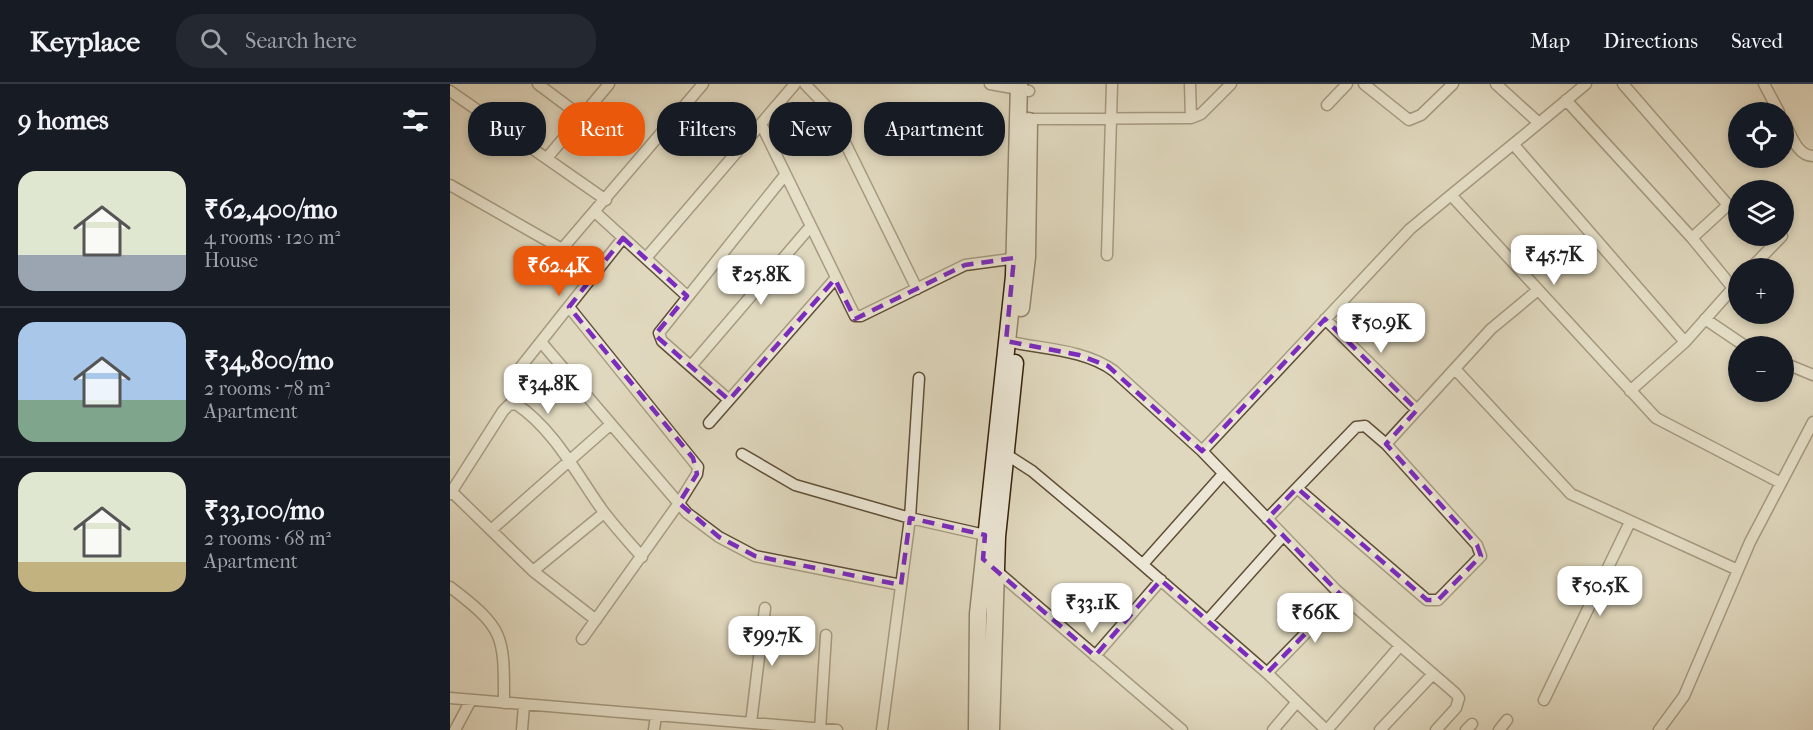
<!DOCTYPE html>
<meta charset="utf-8">
<style>
body{margin:0;font-family:"IM FELL French Canon",serif;background:#242831;color:#f1f3f6;height:100vh;display:flex;flex-direction:column;font-size:22px;white-space:nowrap}
*{box-sizing:border-box;margin:0}
p{font-size:20px;color:#9ea1a6}
.icon{flex:none;width:33px;height:33px;fill:none;stroke:currentColor;stroke-width:2;stroke-linecap:round;stroke-linejoin:round}
.map{position:relative;flex:1;overflow:hidden}
.drawer{display:flex;flex-direction:column;background:#171b24;width:450px}
.drawer>*{flex:none}
.hud{position:absolute;left:18px;top:18px;width:570px;height:54px;display:flex;gap:12px}
.fabs{position:absolute;left:1278px;top:18px;display:grid;gap:12px}
.fabs a{display:grid;place-items:center;width:66px;height:66px;border-radius:50%;background:#171b24;box-shadow:0 3px 9px #0003;font-size:30px}
.price{position:absolute;translate:-50% -51px;padding:0 14px;border-radius:12px;background:#fff;color:#222;font-size:20px;line-height:39px;filter:drop-shadow(0 2px 3px #0008)}
.price::after{content:'';position:absolute;left:50%;top:36px;width:18px;height:14px;margin-left:-9px;background:inherit;clip-path:polygon(0 0,100% 0,50% 100%)}
.price.current{background:#ea580c;color:#fff}
ul{padding:0;list-style:none}
li{display:flex;align-items:center;gap:18px;height:150px;padding:0 18px}
li+li{border-top:2px solid #363941}
li span{display:grid;place-items:center;flex:none;width:168px;height:120px;border-radius:18px;color:#555}
li>.icon{margin-inline-start:auto}
span .icon{width:72px;height:72px;fill:#fffc;stroke-width:1}
li b{font-size:26px}
h2{display:flex;justify-content:space-between;align-items:center;height:72px;padding:0 18px;font-size:26px}
.tag{padding:0 21px;border-radius:24px;background:#171b24;box-shadow:0 3px 9px #0003;font-size:21px;line-height:54px}
.tag.current{background:#ea580c;color:#fff}
header{display:flex;align-items:center;gap:36px;box-sizing:border-box;height:84px;padding:0 30px;background:#171b24;border-bottom:2px solid #363941}
header strong{font-size:28px}
nav{display:flex;gap:33px;margin-inline-start:auto;font-size:21px}
.search{width:420px;height:54px;background:#242831;display:flex;align-items:center;gap:15px;box-sizing:border-box;padding:0 21px;border-radius:24px;color:#9ea1a6;font-size:22px}
main{display:flex;flex:1;min-height:0}
.map>svg:first-child{display:block}
.lines{fill:none;stroke-linecap:round;stroke-linejoin:round}
.street-casing{stroke:#604f37;stroke-width:13}
.secondary-casing{stroke:#35210a;stroke-width:19}
.street{stroke:#ebe6d5;stroke-width:10}
.secondary{stroke:#ebe6d5;stroke-width:16}
.marked{fill:none;stroke:#7b2cbf;stroke-width:4.5;stroke-dasharray:12 8;stroke-linejoin:round}
</style>
<header>
<strong>Keyplace</strong>
<div class="search"><svg class="icon" aria-label="search" viewBox="0 0 24 24"><circle cx="10" cy="10" r="6"/><path d="M15 15l6 6"/></svg>Search here</div>
<nav><a>Map</a><a>Directions</a><a>Saved</a></nav>
</header>
<main>
<section class="drawer">
<h2>9 homes<svg class="icon" aria-label="filters" viewBox="0 0 24 24"><path d="M4 7h16M4 17h16"/><circle cx="9" cy="7" r="2"/><circle cx="15" cy="17" r="2"/></svg></h2>
<ul>
<li><span style="background:linear-gradient(#dfe7d0 70%,#9aa5b1 0)"><svg class="icon" aria-label="home" viewBox="0 0 24 24"><path d="M3 11l9-7 9 7M6 9v11h12V9"/></svg></span><div><b>₹62,400/mo</b><p>4 rooms · 120 m²</p><p>House</p></div></li>
<li><span style="background:linear-gradient(#a9c7e8 65%,#7fa58c 0)"><svg class="icon" aria-label="home" viewBox="0 0 24 24"><path d="M3 11l9-7 9 7M6 9v11h12V9"/></svg></span><div><b>₹34,800/mo</b><p>2 rooms · 78 m²</p><p>Apartment</p></div></li>
<li><span style="background:linear-gradient(#dfe7d0 75%,#c2b280 0)"><svg class="icon" aria-label="home" viewBox="0 0 24 24"><path d="M3 11l9-7 9 7M6 9v11h12V9"/></svg></span><div><b>₹33,100/mo</b><p>2 rooms · 68 m²</p><p>Apartment</p></div></li>
</ul>
</section>
<div class="map">
<svg width="1363" height="646" viewBox="0 0 1363 646">
<rect width="100%" height="100%" fill="#e0d8be"/>
<filter id="stains"><feTurbulence type="fractalNoise" baseFrequency=".00333" numOctaves="4"/><feColorMatrix values="0 0 0 0 .2 0 0 0 0 .09 0 0 0 0 .02 0 0 0 .5 -.17"/></filter>
<radialGradient id="worn" r=".72"><stop offset=".6" stop-color="#630" stop-opacity="0"/><stop offset="1" stop-color="#630" stop-opacity=".3"/></radialGradient>
<g class="lines">
<g class="street-casing">
<path id="street" d="M88 0 132 33
M355 0 378 24 467 205
M540 0 579 7
M740 0 741 34
M914 0 959 36 971 31 1003 0
M1046 0 1089 39 1001 111 1206 334 1331 399
M1173 0 1278 121 1242 154 1283 204 1235 258 1180 307
M1314 0 1329 28
M0 7 156 116
M1116 16 1242 154
M877 21 897 0
M232 25 302 50
M573 35 741 34 751 30 781 0
M1334 37C1340 49 1347 72 1363 72
M1089 39 1136 0
M311 40 405 232H411L515 181 568 174
M1064 61 1235 258
M97 74 159 0
M0 101 112 165 144 191
M145 128 237 212
M112 165 253 0
M657 171 662 0
M196 174 345 0
M1301 184 1332 152
M119 223 248 383 247 390 229 419 132 555
M875 235 967 326
M1255 235 1295 262
M556 257C590 265 635 265 664 287L752 367 886 506 1005 609 1009 614 1006 624 986 646
M91 258 237 429 269 453 305 472 451 501
M1334 279 1363 291
M241 282 360 143
M1005 285 1121 410 1288 486
M66 289 173 154
M279 316 212 257 209 249 335 91
M259 339 385 195
M936 360 1041 245 1088 206
M551 367 582 387 669 460 817 589 876 646
M752 367 960 145 1001 111
M292 370 345 401 460 434 535 451
M2 408 83 487 146 536
M0 410 53 327 59 321 66 320C104 345 127 391 153 427 165 443 179 458 192 473
M817 435 906 343 915 342 936 360 1027 461 1031 472 988 516H977L847 404
M41 446 161 340
M693 480 773 390
M543 484 732 646
M83 487 154 429
M0 503C55 545 54 551 54 619
M757 537 833 452
M645 572 711 496
M817 589 892 512
M0 614 387 646
M1094 616 1180 438
M301 639 315 524
M5 646 21 616
M72 646 74 621
M204 646 206 632
M370 646 376 551
M432 646 460 434 469 294
M823 646 846 619
M877 646 950 562
M930 646 983 590
M1016 646 1022 640
M1049 646 1057 636
M1209 646 1234 612 1300 458 1363 338"/>
</g>
<g class="secondary-casing">
<path id="secondary" d="M571 224 577 173 579 37
M527 646 528 530 564 192 569 0
M541 646 547 453 565 279"/>
</g>
<use href="#street" class="street"/>
<use href="#secondary" class="secondary"/>
</g>
<path d="M0 0H1363V646H0ZM173 154 237 212 205 251 279 316 385 195 405 235 515 181 564 174 556 257 629 271 658 282 752 367 875 235 967 326 936 360 1027 461 1031 472 988 516H977L847 404 817 435 892 512 817 589 711 496 645 572 533 475 535 451 460 434 451 501 305 472 269 453 229 419 247 390 243 374 119 223Z" fill="#e0d8be" fill-opacity=".55" fill-rule="evenodd"/>
<path class="marked" d="M173 154 237 212 205 251 279 316 385 195 405 235 515 181 564 174 556 257 629 271 658 282 752 367 875 235 967 326 936 360 1027 461 1031 472 988 516H977L847 404 817 435 892 512 817 589 711 496 645 572 533 475 535 451 460 434 451 501 305 472 269 453 229 419 247 390 243 374 119 223Z"/>
<rect width="100%" height="100%" filter="url(#stains)"/>
<rect width="100%" height="100%" fill="url(#worn)"/>
</svg>
<div class="fabs">
<a><svg class="icon" aria-label="locate" viewBox="0 0 24 24"><circle cx="12" cy="12" r="6"/><path d="M12 2v4M12 18v4M2 12h4M18 12h4"/></svg></a>
<a><svg class="icon" aria-label="layers" viewBox="0 0 24 24"><path d="M12 4l9 5-9 5-9-5zM3 14l9 5 9-5"/></svg></a>
<a>+</a>
<a>−</a>
</div>
<b class="price" style="left:1104px;top:202px">₹45.7K</b>
<b class="price current" style="left:109px;top:213px">₹62.4K</b>
<b class="price" style="left:311px;top:222px">₹25.8K</b>
<b class="price" style="left:931px;top:270px">₹50.9K</b>
<b class="price" style="left:98px;top:331px">₹34.8K</b>
<b class="price" style="left:1150px;top:533px">₹50.5K</b>
<b class="price" style="left:642px;top:550px">₹33.1K</b>
<b class="price" style="left:865px;top:560px">₹66K</b>
<b class="price" style="left:322px;top:583px">₹99.7K</b>
<div class="hud">
<a class="tag">Buy</a>
<a class="tag current">Rent</a>
<a class="tag">Filters</a>
<a class="tag">New</a>
<a class="tag">Apartment</a>
</div>
</div>
</main>
